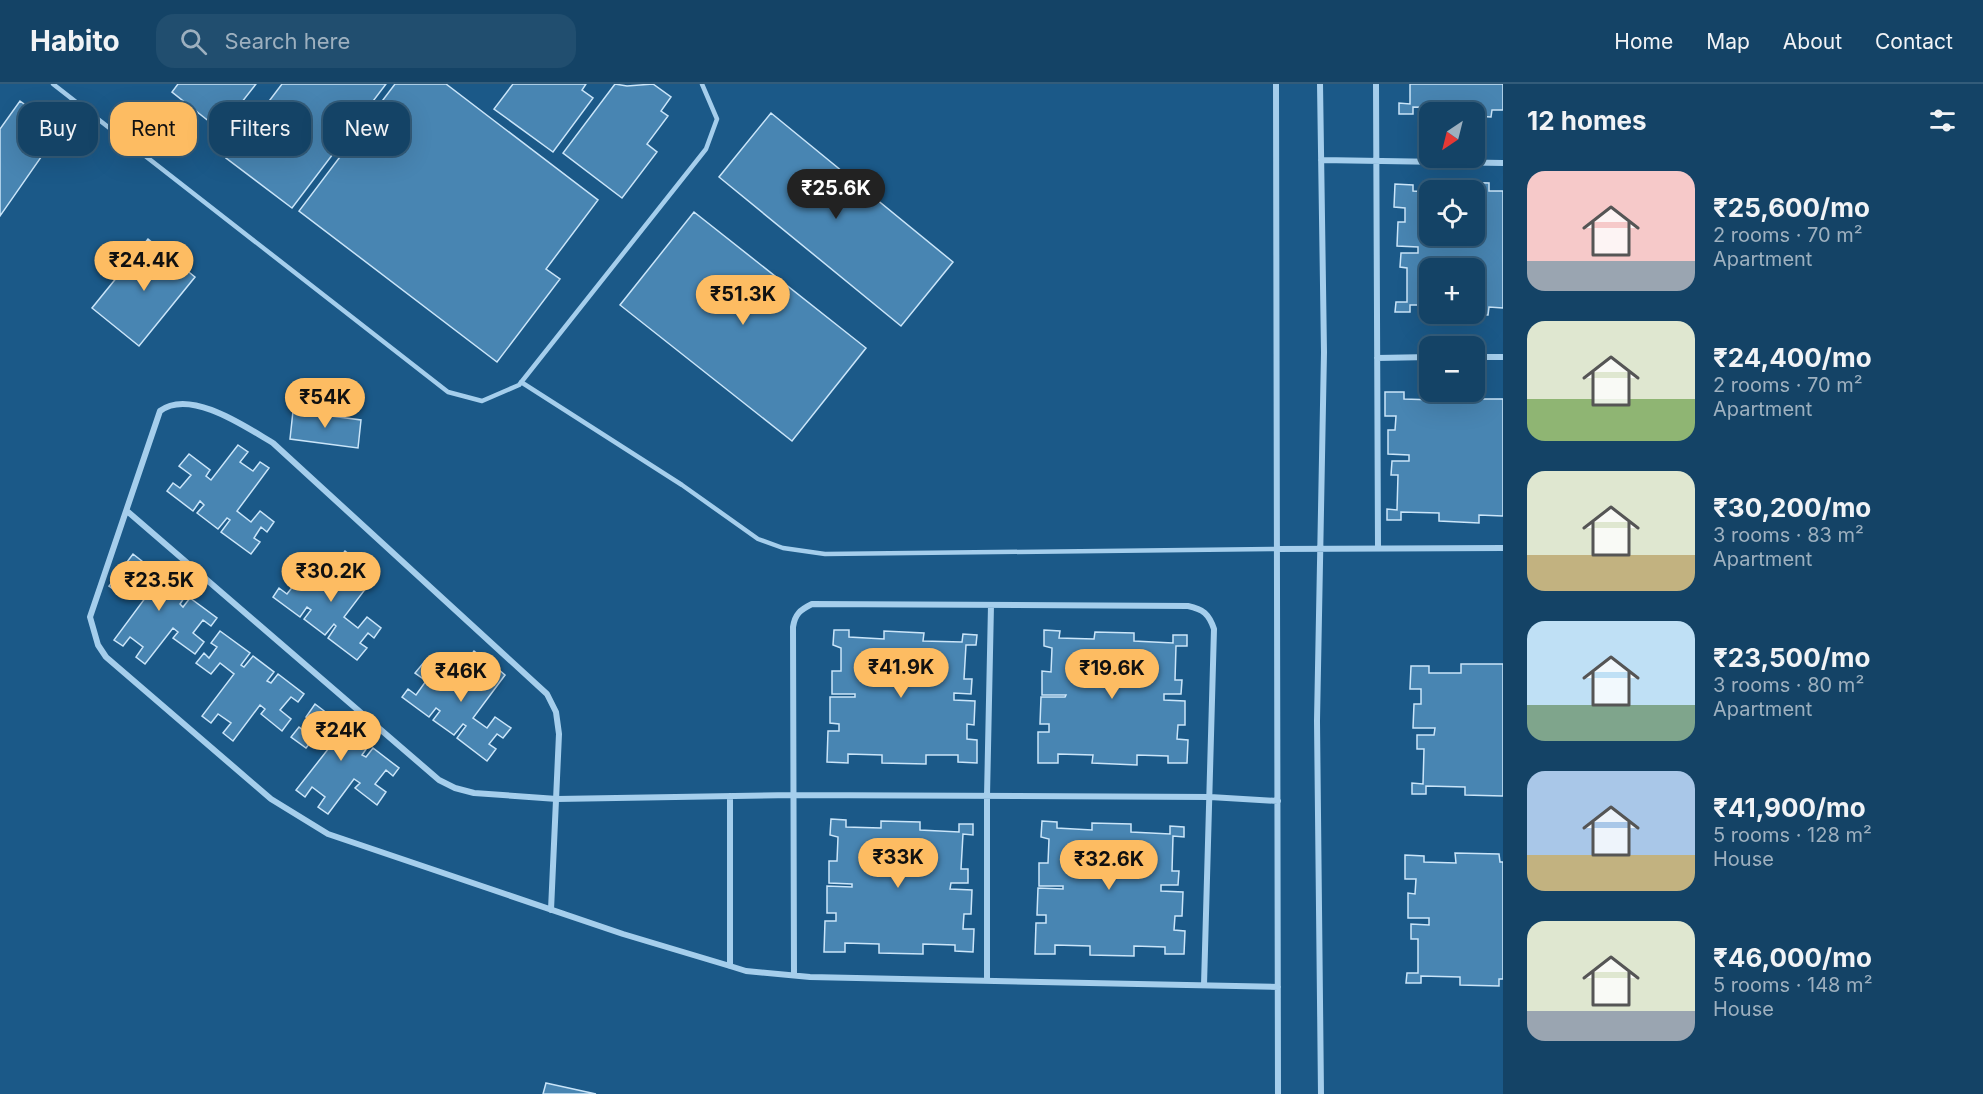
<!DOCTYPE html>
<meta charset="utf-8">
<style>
body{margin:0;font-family:Inter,sans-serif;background:#214e6f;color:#f1f3f6;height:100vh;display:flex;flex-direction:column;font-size:22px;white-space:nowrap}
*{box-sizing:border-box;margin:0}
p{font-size:20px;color:#9db0bf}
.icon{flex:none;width:33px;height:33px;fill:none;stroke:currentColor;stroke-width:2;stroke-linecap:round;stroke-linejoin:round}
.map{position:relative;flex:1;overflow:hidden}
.panel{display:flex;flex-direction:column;background:#144366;width:480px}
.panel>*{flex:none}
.banner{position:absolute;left:18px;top:18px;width:570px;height:54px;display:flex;gap:12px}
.needle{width:39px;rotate:215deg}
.buttons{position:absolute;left:1419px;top:18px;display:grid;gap:12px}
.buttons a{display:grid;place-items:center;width:66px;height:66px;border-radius:12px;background:#144366;box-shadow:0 6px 24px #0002,0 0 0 2px #335c7a;font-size:30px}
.price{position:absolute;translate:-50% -51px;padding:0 14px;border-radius:21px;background:#fdbc62;color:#111;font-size:20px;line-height:39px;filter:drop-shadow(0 2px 3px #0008)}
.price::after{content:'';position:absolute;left:50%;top:36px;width:18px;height:14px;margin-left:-9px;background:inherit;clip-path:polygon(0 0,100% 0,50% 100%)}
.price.active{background:#222;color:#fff}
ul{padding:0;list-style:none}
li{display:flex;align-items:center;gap:18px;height:150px;padding:0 24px}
li span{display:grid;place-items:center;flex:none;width:168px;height:120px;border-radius:18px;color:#555}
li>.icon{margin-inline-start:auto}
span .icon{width:72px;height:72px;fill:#fffc;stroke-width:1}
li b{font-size:26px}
h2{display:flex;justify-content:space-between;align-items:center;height:72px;padding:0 24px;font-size:26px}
.tag{padding:0 21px;border-radius:18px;background:#144366;box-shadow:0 6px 24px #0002,0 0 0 2px #335c7a;font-size:21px;line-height:54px}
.tag.active{background:#fdbc62;color:#111}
header{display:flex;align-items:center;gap:36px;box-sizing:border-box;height:84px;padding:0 30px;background:#144366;border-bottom:2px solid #335c7a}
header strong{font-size:28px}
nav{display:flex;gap:33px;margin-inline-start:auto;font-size:21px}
.search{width:420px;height:54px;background:#214e6f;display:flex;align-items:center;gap:15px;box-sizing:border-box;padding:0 21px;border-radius:18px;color:#9db0bf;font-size:22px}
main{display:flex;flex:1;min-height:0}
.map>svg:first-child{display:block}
.building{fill:#4885b2;stroke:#cae5f9;stroke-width:1.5}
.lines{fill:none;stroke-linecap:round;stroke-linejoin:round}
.service{stroke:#a5ceec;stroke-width:4.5}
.minor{stroke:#a5ceec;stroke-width:6}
</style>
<header>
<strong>Habito</strong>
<div class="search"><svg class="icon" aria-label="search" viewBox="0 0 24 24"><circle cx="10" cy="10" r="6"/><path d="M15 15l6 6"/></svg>Search here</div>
<nav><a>Home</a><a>Map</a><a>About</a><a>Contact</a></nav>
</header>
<main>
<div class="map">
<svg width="1503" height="1010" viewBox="0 0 1503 1010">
<rect width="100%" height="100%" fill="#1b5988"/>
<path class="building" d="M178 0H256L220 46 172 8Z
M282 0H386L292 124 226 74Z
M395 0H446L598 116 546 185 560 195 497 278 299 127Z
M513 0H586L582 6 593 14 553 68 494 25Z
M615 0 627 2 653 0 671 13 661 27 668 32 647 60 657 68 622 114 563 69Z
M1410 0H1503V26H1492L1491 33 1474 32V28H1452V24L1413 23V30H1399V19L1410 20Z
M20 17 60 46 0 132V45Z
M771 29 953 178 901 242 719 93Z
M1445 98 1489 99V107H1503V224L1489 223 1488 231 1449 230H1474V184H1430V221H1410V228H1395L1396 218H1407V184L1400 183 1401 169H1418V163L1397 162 1398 138H1405V124L1394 123 1395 100 1413 101V107L1430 108V152H1474V106H1445Z
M694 128 866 264 792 357 620 221Z
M148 155 195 193 139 262 92 224Z
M1474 307H1480V315H1503V432L1479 431V439L1439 437V429L1401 428V436H1387V425L1397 426 1398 391H1391L1392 377H1409V371L1388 370V346H1395L1396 332H1385V308H1404V315L1435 316 1436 308Z
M293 327 361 336 358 364 290 355Z
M238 361 248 368 240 378 253 387 260 378 269 384 237 427 251 438 260 427 274 438 267 448 261 443 254 454 260 458 251 470 221 448 230 436 227 434 218 445 197 429 204 421 200 417 193 427 167 407 173 399 180 404 191 391 179 382 189 370 210 386 206 392 211 396Z
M345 467 354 474 347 483 360 493 367 484 376 491 344 533 358 544 367 533 381 544 374 554 368 549 360 559 367 564 357 576 328 554 336 542 334 540 325 551 304 535 311 526 307 523 300 533 273 513 279 504 287 510 297 497 286 488 296 476 317 492 313 498 318 502Z
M133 470 162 493 154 504 157 507 165 495 186 511 180 520 183 523 190 514 217 534 211 542 203 536 193 549 204 558 195 570 173 554 178 548 173 544 145 580 136 573 143 563 130 553 123 562 114 556 146 513 132 502 124 513 109 502 116 493 122 498 130 487 124 482Z
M834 546H849V553L884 555V547L924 549 923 557 962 558 963 550 977 551 976 561H966L964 595H972L971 610 954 609V616L975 617 974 641 967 640V655L977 656V679L958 678V671H926V680L882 679V671L848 670V679L827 678 828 647H839V640L830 639V613H855V610H832V587H841V564L833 561Z
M1044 546 1060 547 1059 554 1094 555 1095 548 1134 549V557L1173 559V551H1187V562H1176L1175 596H1182L1181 610H1164V616L1185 617V641H1178L1177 655 1188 656 1187 679H1168V672L1137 671V681L1092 679 1093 671 1058 670V679H1038V648H1049V640H1040L1041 613H1065L1066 611H1042V587L1051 588 1052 564 1044 562Z
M220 547 250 569 241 581 244 583 253 572 274 588 267 597 271 599 278 590 304 610 298 618 291 613 280 626 291 635 282 647 261 630 265 625 260 621 233 657 223 649 231 639 218 630 211 639 202 632 234 590 220 579 211 590 196 579 204 569 209 574 217 563 211 559Z
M474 567 483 574 476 584 489 594 497 584 505 591 473 634 487 644 495 633 511 644 503 654 497 650 489 660 496 665 487 677 457 654 466 642 463 640 454 651 433 636 440 627 436 624 429 633 402 613 408 605 416 611 426 597 415 589 425 577 446 593 442 599 447 603Z
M1461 580H1503V712L1465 711V703L1426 702V710H1412V699L1423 700 1424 665H1417V651H1434L1435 644H1413L1414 620H1421V605H1410L1411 582H1429V589H1461Z
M315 620 345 643 336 655 339 657 348 646 369 661 362 671 366 673 373 664 399 684 393 692 386 686 375 700 386 708 377 721 355 704 360 699 354 695 328 730 318 723 325 713 312 703 305 713 296 706 329 664 315 653 306 664 291 653 299 643 304 647 312 637 306 633Z
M831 735 846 736V743L881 744V737L920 738V746L959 748V740H973V751L963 750 961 785H968V799H951L950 805 972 806 971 830H964L963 845H974L973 868 955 867V861L923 860V870L879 869V860L845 859V868H824L825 837H836V829H827V802L852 803V800L829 799V777H837L838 753 830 751Z
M1042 737 1057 738V744L1092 746V739L1131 740V748L1170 750V742L1184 743V753L1173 752 1172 787H1179L1178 801H1161V807L1183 808 1182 832H1175L1174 846 1185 847 1184 870H1165V863L1134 862V872L1090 871V862L1055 861V870H1035L1036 839H1046V831H1037L1038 804 1063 805V802H1039V779H1048L1049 755 1041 753Z
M1455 769 1499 770 1500 778H1503V895H1499V902L1460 901V893L1421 892V899H1406L1407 889H1418V855H1411V840L1429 841V834H1408V809L1415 810 1416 795H1405V771L1424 772V778L1456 779Z
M546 999 596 1010H543Z"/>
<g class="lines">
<path class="service" d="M53 0 448 308 482 317 519 301 706 65 717 35 702 0
M521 298 682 401 758 455 783 464 825 470 1277 465"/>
<path class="minor" d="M1276 0 1278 1010
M1320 0 1324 268 1317 637 1321 1010
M1376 0 1378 463
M1321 76 1503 79
M1474 273H1503
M1377 274 1430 273
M127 427 439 696 455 704 474 709 557 715 794 711 1210 713 1278 717
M1277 465 1503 464
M730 712V882
M551 826 559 650 556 628 547 610 273 359C246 343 190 304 160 327L90 533 98 561 106 573 271 715 328 750 623 850 730 882 746 887 810 893 1278 903
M794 891 793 543C795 530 800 526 812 520L1188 522C1203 525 1209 530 1214 545L1204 901
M987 897V712L991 521"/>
</g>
</svg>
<div class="buttons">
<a><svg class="needle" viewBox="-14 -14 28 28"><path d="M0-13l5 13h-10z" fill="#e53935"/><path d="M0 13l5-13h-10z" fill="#9db0bf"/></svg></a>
<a><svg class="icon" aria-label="locate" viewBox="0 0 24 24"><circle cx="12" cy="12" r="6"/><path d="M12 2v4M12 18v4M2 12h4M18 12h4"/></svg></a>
<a>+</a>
<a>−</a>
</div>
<b class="price active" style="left:836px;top:136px">₹25.6K</b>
<b class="price" style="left:144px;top:208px">₹24.4K</b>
<b class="price" style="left:743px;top:242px">₹51.3K</b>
<b class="price" style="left:325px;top:345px">₹54K</b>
<b class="price" style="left:331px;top:519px">₹30.2K</b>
<b class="price" style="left:159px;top:528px">₹23.5K</b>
<b class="price" style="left:901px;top:615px">₹41.9K</b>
<b class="price" style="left:1112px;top:616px">₹19.6K</b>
<b class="price" style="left:461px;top:619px">₹46K</b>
<b class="price" style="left:341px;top:678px">₹24K</b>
<b class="price" style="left:898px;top:805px">₹33K</b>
<b class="price" style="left:1109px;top:807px">₹32.6K</b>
<div class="banner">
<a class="tag">Buy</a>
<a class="tag active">Rent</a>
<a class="tag">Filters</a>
<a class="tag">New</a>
</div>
</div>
<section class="panel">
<h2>12 homes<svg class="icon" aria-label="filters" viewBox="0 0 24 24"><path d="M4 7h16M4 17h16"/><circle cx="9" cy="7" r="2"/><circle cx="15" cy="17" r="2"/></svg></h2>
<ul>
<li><span style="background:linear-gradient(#f6c9c9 75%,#9aa5b1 0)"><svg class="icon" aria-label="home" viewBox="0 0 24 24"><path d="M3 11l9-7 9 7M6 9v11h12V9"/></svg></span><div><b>₹25,600/mo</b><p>2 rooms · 70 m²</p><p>Apartment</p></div></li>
<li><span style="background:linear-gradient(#dfe7d0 65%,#8fb573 0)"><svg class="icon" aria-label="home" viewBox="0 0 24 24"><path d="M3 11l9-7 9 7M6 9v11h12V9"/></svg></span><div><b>₹24,400/mo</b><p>2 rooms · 70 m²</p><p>Apartment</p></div></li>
<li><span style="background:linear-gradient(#dfe7d0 70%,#c2b280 0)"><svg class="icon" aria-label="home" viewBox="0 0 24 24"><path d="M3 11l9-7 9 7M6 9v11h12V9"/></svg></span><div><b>₹30,200/mo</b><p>3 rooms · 83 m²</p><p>Apartment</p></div></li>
<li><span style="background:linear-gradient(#bfe0f5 70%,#7fa58c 0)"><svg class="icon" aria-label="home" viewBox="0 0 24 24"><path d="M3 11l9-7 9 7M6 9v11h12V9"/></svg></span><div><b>₹23,500/mo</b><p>3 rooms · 80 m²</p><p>Apartment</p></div></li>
<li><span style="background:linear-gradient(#a9c7e8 70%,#c2b280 0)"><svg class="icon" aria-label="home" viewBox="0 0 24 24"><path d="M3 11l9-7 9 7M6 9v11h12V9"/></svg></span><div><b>₹41,900/mo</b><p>5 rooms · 128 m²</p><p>House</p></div></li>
<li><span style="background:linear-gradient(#dfe7d0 75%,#9aa5b1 0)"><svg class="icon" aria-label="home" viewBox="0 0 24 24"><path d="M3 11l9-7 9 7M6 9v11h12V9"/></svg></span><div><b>₹46,000/mo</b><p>5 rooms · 148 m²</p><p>House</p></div></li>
</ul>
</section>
</main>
